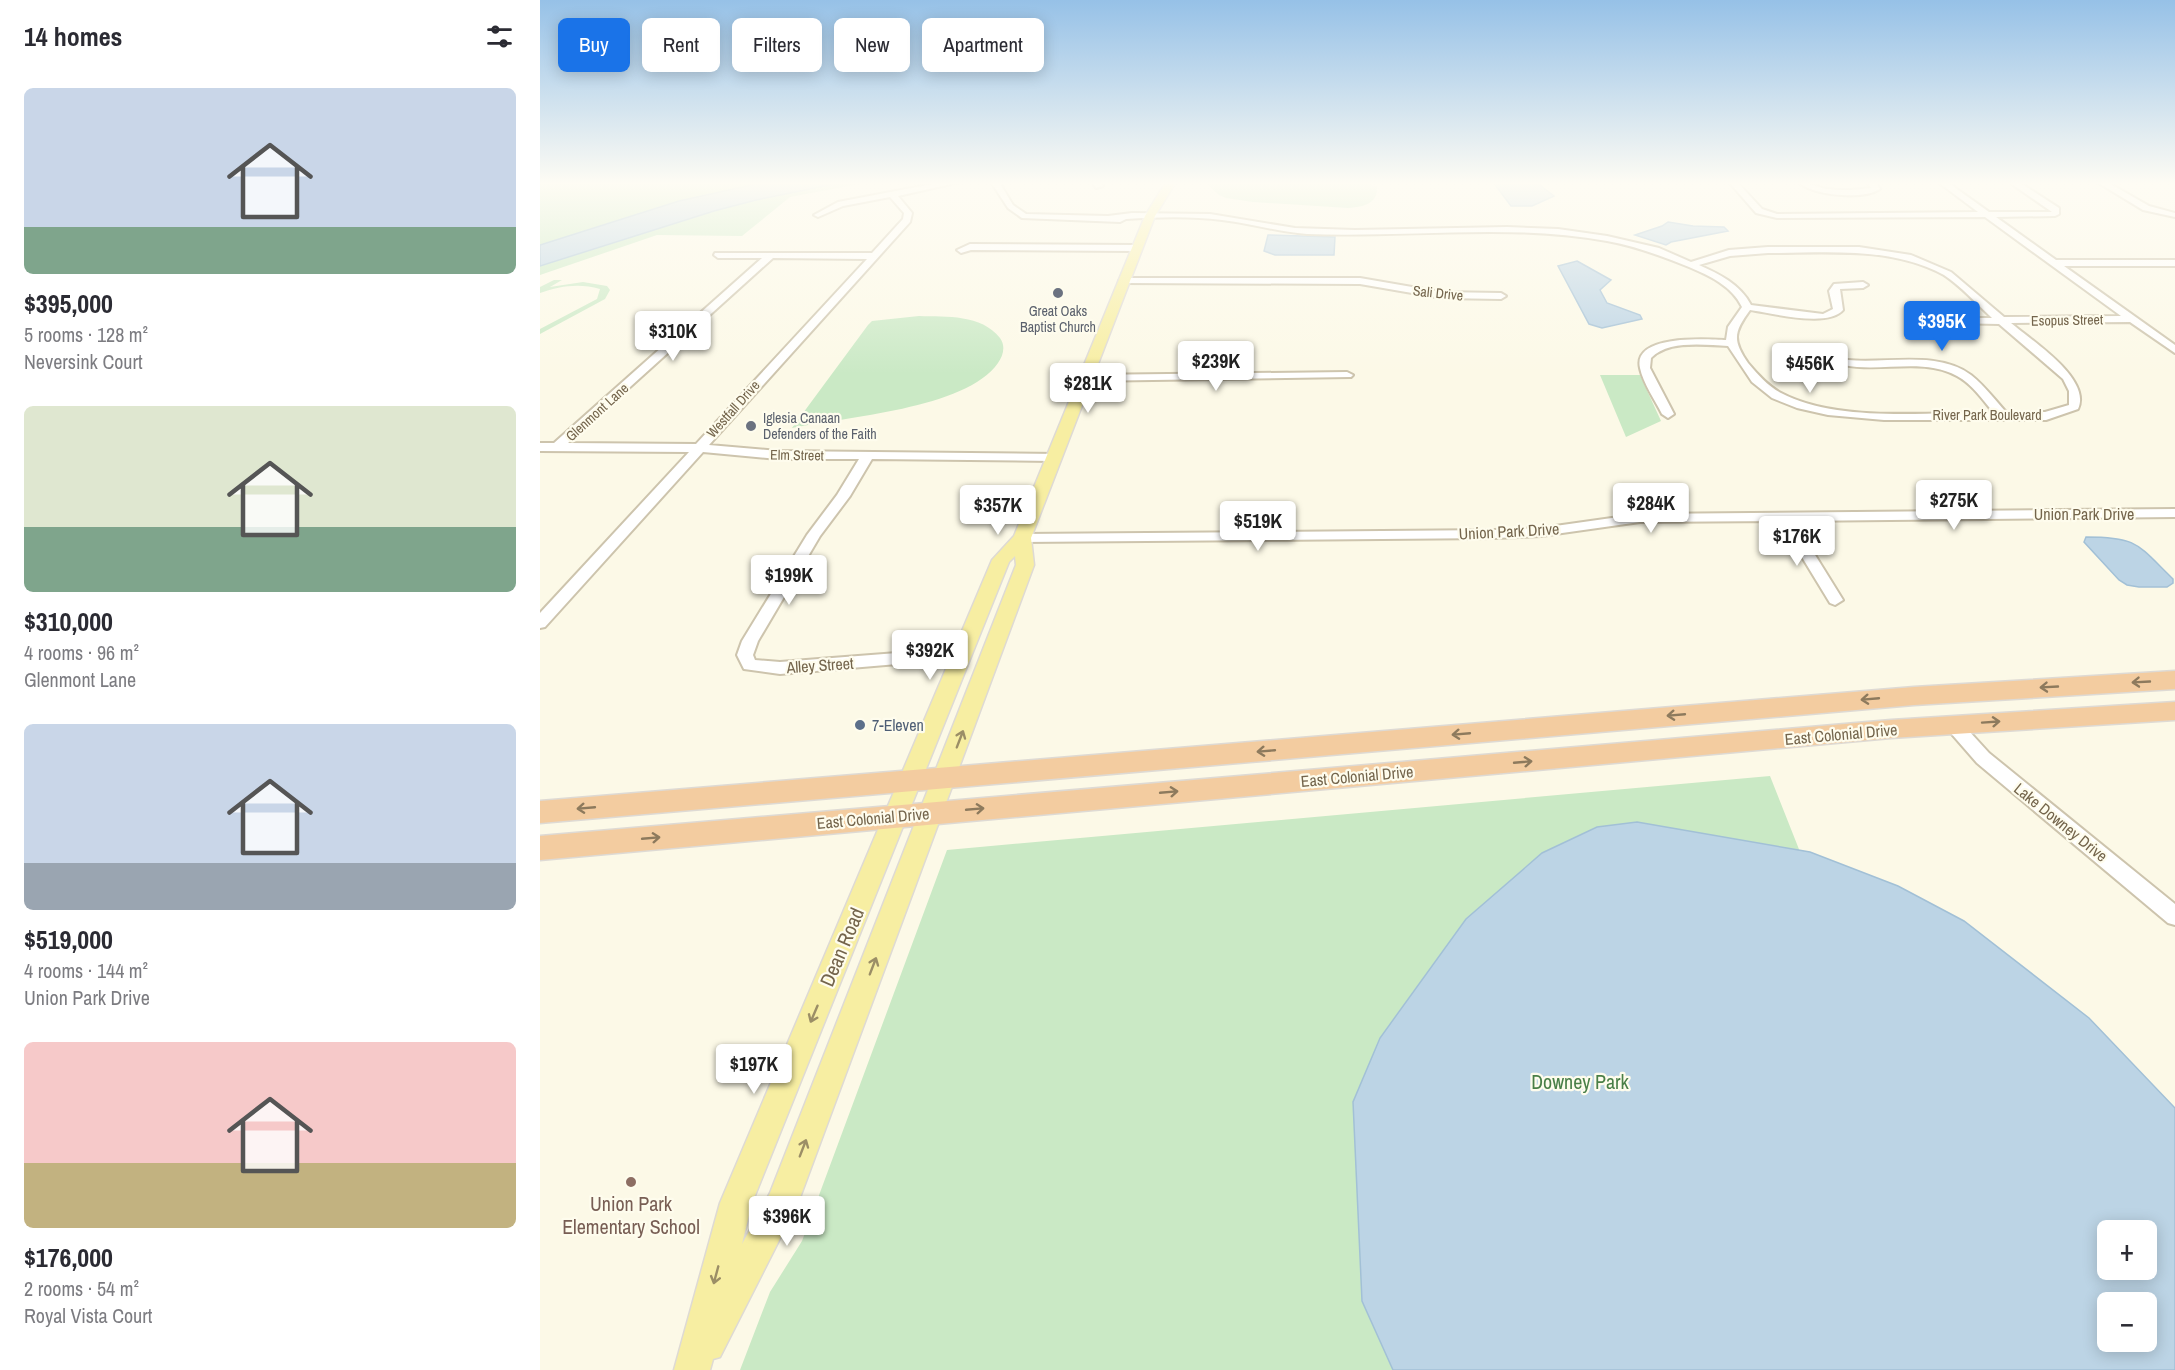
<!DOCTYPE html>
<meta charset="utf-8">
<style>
body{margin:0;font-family:"Archivo Narrow",sans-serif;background:#f2f2f3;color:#2b2b33;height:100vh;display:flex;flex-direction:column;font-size:22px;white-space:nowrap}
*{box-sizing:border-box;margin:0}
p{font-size:20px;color:#7c7c81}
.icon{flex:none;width:33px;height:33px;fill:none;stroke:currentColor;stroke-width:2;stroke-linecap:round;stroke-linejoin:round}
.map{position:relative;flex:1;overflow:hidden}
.sheet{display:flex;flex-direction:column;background:#fff;width:540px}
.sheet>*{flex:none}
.hud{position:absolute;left:18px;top:18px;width:570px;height:54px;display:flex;gap:12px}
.controls{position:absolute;left:1557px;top:1220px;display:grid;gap:12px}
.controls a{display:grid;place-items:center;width:60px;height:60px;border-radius:9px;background:#fff;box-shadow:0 3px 15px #0003;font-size:30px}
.price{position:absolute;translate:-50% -51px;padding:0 14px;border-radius:6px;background:#fff;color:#222;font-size:20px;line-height:39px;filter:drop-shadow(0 2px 3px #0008)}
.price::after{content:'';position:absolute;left:50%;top:36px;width:18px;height:14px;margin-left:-9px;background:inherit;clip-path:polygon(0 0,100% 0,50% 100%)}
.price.on{background:#1a73e8;color:#fff}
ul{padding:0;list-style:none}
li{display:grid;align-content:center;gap:12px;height:318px;padding:0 24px}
li span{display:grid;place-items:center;height:186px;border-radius:9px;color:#555}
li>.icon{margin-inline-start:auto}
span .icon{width:108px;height:108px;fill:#fffc;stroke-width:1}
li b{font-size:26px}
h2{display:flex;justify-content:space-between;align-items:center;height:72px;padding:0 24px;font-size:26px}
.chip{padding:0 21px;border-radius:9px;background:#fff;box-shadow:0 3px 15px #0003;font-size:21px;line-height:54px}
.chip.on{background:#1a73e8;color:#fff}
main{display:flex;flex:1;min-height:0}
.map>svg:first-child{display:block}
.green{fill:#cae9c5}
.water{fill:#bcd4e5;stroke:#a2c0d6;stroke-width:1.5;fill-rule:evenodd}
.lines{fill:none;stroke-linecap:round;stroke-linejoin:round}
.minor-casing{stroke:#cdc4ad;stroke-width:4}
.major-casing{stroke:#dedad4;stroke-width:3}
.highway-casing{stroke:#dedad4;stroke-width:3}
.minor{fill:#fff;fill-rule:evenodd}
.major{fill:#f7eea2;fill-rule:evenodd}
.highway{fill:#f3cca0;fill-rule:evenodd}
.oneway{stroke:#8d7a5d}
.oneway2{stroke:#9b8e66}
.worship-dot{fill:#6b7280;stroke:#fefced;stroke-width:2}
.service-dot{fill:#5c6f8a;stroke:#fefced;stroke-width:2}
.education-dot{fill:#8d6e63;stroke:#fefced;stroke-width:2}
.labels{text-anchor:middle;stroke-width:4.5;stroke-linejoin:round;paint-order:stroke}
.far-street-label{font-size:14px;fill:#74654c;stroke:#fefced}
.far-worship-label{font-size:14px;fill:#5b616d;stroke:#fefced}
.street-label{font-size:16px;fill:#74654c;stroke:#fefced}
.service-label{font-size:16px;fill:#4e5e75;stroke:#fefced;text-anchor:start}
.near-street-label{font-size:20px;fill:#74654c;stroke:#fefced}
.near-park-label{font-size:20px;fill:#497f47;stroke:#fefced}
.near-education-label{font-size:20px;fill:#785e54;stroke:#fefced}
</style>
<main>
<section class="sheet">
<h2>14 homes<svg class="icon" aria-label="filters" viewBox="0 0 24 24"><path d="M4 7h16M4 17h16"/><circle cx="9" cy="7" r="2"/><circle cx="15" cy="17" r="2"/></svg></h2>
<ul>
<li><span style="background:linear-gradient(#c9d6e8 75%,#7fa58c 0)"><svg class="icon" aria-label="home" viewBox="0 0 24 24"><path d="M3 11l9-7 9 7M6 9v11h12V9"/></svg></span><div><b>$395,000</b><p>5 rooms · 128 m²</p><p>Neversink Court</p></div></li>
<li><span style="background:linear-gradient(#dfe7d0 65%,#7fa58c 0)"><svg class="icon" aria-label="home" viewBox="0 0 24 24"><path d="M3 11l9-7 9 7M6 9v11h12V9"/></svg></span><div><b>$310,000</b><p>4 rooms · 96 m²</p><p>Glenmont Lane</p></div></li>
<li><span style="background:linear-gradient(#c9d6e8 75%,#9aa5b1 0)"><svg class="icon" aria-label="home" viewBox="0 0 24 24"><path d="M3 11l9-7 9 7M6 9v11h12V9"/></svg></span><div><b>$519,000</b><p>4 rooms · 144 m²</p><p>Union Park Drive</p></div></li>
<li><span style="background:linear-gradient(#f6c9c9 65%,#c2b280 0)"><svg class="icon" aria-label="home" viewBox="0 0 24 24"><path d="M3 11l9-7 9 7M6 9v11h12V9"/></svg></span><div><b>$176,000</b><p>2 rooms · 54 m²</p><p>Royal Vista Court</p></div></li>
</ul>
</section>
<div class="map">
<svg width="1635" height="1370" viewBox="0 0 1635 1370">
<rect width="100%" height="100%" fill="#fcf9e7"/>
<path class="green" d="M0 182H330L250 197 202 236 117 235 0 275Z
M665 182H826L837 187C838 204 823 207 808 208L713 202 686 198 679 195Z
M14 280H22L10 287 43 282 67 286 70 290 65 299 0 334V329L57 299 60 289C39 283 20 286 0 293V287Z
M379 316C407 317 441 314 460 338 466 346 463 356 458 363 426 409 304 417 252 428L328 325 332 321Z
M1060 375H1100L1121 421 1086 437Z
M1230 776 1445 1319 1497 1370H200L230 1292 262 1241 407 850Z"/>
<path class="water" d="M225 182H304L216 200 174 211 0 266V245L139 201Z
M953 182H996L1014 196 992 206H971Z
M1128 222 1153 226 1184 227 1188 231 1131 242 1126 245 1095 235 1122 226Z
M728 235 795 237 794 255H735L724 251Z
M1037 261 1071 280 1060 290 1067 303 1100 315 1102 319 1062 328 1049 324 1018 266Z
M1546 537C1598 537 1597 544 1633 579V583L1627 587H1599L1587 585 1579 580 1544 542Z
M1097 822 1270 852 1358 886 1424 921 1549 1018 1635 1108V1370H853L822 1301 813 1102 840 1038 926 919 1002 853 1057 827ZM1568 1230H1606V1269H1568ZM1568 1302H1606V1341H1568Z"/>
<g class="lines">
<g class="minor-casing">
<path id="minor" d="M403 182H420L358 196 372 213 370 222 169 445 238 451 517 454 519 457 517 460 513 461 332 459 310 496 280 536 218 641 213 655 215 660 240 662 422 648 428 650 430 654 428 658 240 674 204 669 197 655 202 641 267 535 297 495 319 459H238L163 452 5 627 0 628V613L149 452 0 451V443H14L222 258H178L174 255 175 253H332L363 219 364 213 350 197 303 206 278 217 274 215 298 202ZM233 258 327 259 156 444 28 443Z
M451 182H459L473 205 486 214 568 216 592 213 670 214 755 228 815 230 967 227 1018 229 1067 236 1119 248 1151 262 1189 250 1228 247H1319L1371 255 1411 272 1464 317 1581 316 1445 217 1237 218 1216 213 1189 182H1197L1222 209 1237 214 1438 212 1398 182H1407L1449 212H1512L1469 182H1479L1519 208V214L1515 216 1456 217 1516 260H1635V266H1524L1635 345V353L1590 322 1471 323C1492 341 1552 379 1538 409L1506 420H1344L1288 415 1257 408 1232 398 1212 382 1188 346C1165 345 1128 340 1111 358L1110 368 1134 414 1128 418 1122 414C1115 400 1103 383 1100 368 1092 334 1167 339 1186 340L1188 327 1202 307C1192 286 1170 276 1149 267 1122 256 1095 246 1067 241 968 223 866 238 767 234 738 232 710 223 682 220 651 216 618 217 586 219L580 222 482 218 468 208ZM1228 253C1286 253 1351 246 1404 275 1421 286 1437 304 1452 318H1412L1407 321 1408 323 1459 324 1523 379 1529 391V405L1505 412H1466C1455 400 1445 386 1431 375 1397 350 1347 364 1308 360L1303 363 1304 365C1340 373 1383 357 1417 376 1432 384 1443 400 1453 412 1391 412 1297 423 1241 393 1228 386 1218 375 1208 363 1192 340 1194 332 1210 310 1232 313 1288 328 1303 310L1300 289 1323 288 1328 285 1323 282 1294 284 1289 291 1293 309 1283 314 1211 305C1200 284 1179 274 1159 265L1190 256Z
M552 182H560L563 186 556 188Z
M1258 182C1269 182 1276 187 1287 189 1301 191 1316 190 1331 188L1327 182H1335L1340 189C1323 200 1274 196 1258 182Z
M1557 182H1567L1609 206 1635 213V217L1603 210Z
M430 244 597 245 601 248 597 251 431 250 421 253 417 250Z
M584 278H820L901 292 961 293 966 296 961 299 901 298 820 284 581 283 579 281Z
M807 372 813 375 811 377 545 381 539 378 545 375Z
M1635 509V517L1254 521 1303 600 1295 605 1290 603 1240 521 1100 522 1001 536 954 538 482 542 475 538 482 534 954 530 1001 528 1100 514Z
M1412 718 1418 719 1449 753 1635 904V925L1628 923 1437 763 1403 724 1406 719Z"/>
</g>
<g class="major-casing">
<path id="major" d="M626 182H636L615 216 491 538 494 565 258 1203 180 1357 173 1359 170 1370H134L180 1203 452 560 474 536 605 216ZM475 556 476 565 230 1193 202 1244 212 1203 469 562Z"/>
</g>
<g class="highway-casing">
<path id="highway" d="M1635 671V689L1374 705 0 823V801L1374 687Z
M1635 702V720L1351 738 0 860V836L1351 720Z"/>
</g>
<use href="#minor" class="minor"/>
<use href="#major" class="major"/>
<use href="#highway" class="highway"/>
</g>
<defs><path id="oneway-shaft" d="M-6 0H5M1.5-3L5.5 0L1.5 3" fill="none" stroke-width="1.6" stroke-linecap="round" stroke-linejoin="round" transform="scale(1.5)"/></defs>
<g class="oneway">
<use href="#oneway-shaft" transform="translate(1601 682) rotate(177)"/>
<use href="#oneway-shaft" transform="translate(1509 687) rotate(177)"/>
<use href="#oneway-shaft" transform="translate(1330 699) rotate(175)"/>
<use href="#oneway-shaft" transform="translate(1136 715) rotate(175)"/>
<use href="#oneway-shaft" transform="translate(1451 722) rotate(-4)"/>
<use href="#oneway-shaft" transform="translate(921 734) rotate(175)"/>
<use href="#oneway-shaft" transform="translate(726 751) rotate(175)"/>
<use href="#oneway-shaft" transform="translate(983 762) rotate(-5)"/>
<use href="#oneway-shaft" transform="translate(629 792) rotate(-5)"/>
<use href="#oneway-shaft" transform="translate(46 808) rotate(175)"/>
<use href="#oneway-shaft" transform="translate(435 809) rotate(-5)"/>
<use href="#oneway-shaft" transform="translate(111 838) rotate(-5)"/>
</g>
<g class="oneway2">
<use href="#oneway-shaft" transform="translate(420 739) rotate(-69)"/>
<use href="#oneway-shaft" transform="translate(333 966) rotate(-69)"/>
<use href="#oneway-shaft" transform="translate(274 1014) rotate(113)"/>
<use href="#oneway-shaft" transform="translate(263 1148) rotate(-69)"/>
<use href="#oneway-shaft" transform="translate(176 1275) rotate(105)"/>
</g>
<linearGradient id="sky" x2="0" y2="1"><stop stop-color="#96c1e7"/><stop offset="0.49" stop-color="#fefcf4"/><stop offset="1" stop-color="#fefcf4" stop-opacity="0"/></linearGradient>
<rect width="1635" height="374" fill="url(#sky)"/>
<g class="worship-dot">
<circle cx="518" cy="293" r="6"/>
<circle cx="211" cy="426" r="6"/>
</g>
<circle class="service-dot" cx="320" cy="725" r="6"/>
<circle class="education-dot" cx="91" cy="1182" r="6"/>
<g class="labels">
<g class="far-street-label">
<text transform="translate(898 293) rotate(6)" y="5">Sali Drive</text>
<text transform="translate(1527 320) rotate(-1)" y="5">Esopus Street</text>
<text transform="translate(193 409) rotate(-48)" y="5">Westfall Drive</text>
<text transform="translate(57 412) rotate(-42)" y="5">Glenmont Lane</text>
<text x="1447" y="420">River Park Boulevard</text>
<text transform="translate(257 455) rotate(1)" y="5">Elm Street</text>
</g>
<g class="far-worship-label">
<text x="518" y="316">Great Oaks<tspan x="518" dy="16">Baptist Church</tspan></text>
<text x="223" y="423" text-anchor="start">Iglesia Canaan<tspan x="223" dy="16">Defenders of the Faith</tspan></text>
</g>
<g class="street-label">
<text x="1544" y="520">Union Park Drive</text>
<text transform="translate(969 531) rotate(-3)" y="6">Union Park Drive</text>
<text transform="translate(280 665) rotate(-4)" y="6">Alley Street</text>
<text transform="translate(1301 734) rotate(-5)" y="6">East Colonial Drive</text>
<text transform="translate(817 776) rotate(-5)" y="6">East Colonial Drive</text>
<text transform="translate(333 818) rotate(-5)" y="6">East Colonial Drive</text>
<text transform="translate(1521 822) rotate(39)" y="6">Lake Downey Drive</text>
</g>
<g class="service-label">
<text x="332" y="731">7-Eleven</text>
</g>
<g class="near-street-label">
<text transform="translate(302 947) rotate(-67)" y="7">Dean Road</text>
</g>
<g class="near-park-label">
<text x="1040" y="1089">Downey Park</text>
</g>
<g class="near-education-label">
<text x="91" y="1211">Union Park<tspan x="91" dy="23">Elementary School</tspan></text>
</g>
</g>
</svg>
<div class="controls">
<a>+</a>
<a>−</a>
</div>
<b class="price on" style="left:1402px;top:352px">$395K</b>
<b class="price" style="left:133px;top:362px">$310K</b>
<b class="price" style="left:676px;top:392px">$239K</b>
<b class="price" style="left:1270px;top:394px">$456K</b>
<b class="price" style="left:548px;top:414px">$281K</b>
<b class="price" style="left:1414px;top:531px">$275K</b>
<b class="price" style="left:1111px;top:534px">$284K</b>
<b class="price" style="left:458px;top:536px">$357K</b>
<b class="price" style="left:718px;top:552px">$519K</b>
<b class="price" style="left:1257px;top:567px">$176K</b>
<b class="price" style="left:249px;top:606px">$199K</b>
<b class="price" style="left:390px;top:681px">$392K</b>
<b class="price" style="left:214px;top:1095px">$197K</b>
<b class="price" style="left:247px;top:1247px">$396K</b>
<div class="hud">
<a class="chip on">Buy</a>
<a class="chip">Rent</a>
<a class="chip">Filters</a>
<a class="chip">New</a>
<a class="chip">Apartment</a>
</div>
</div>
</main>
